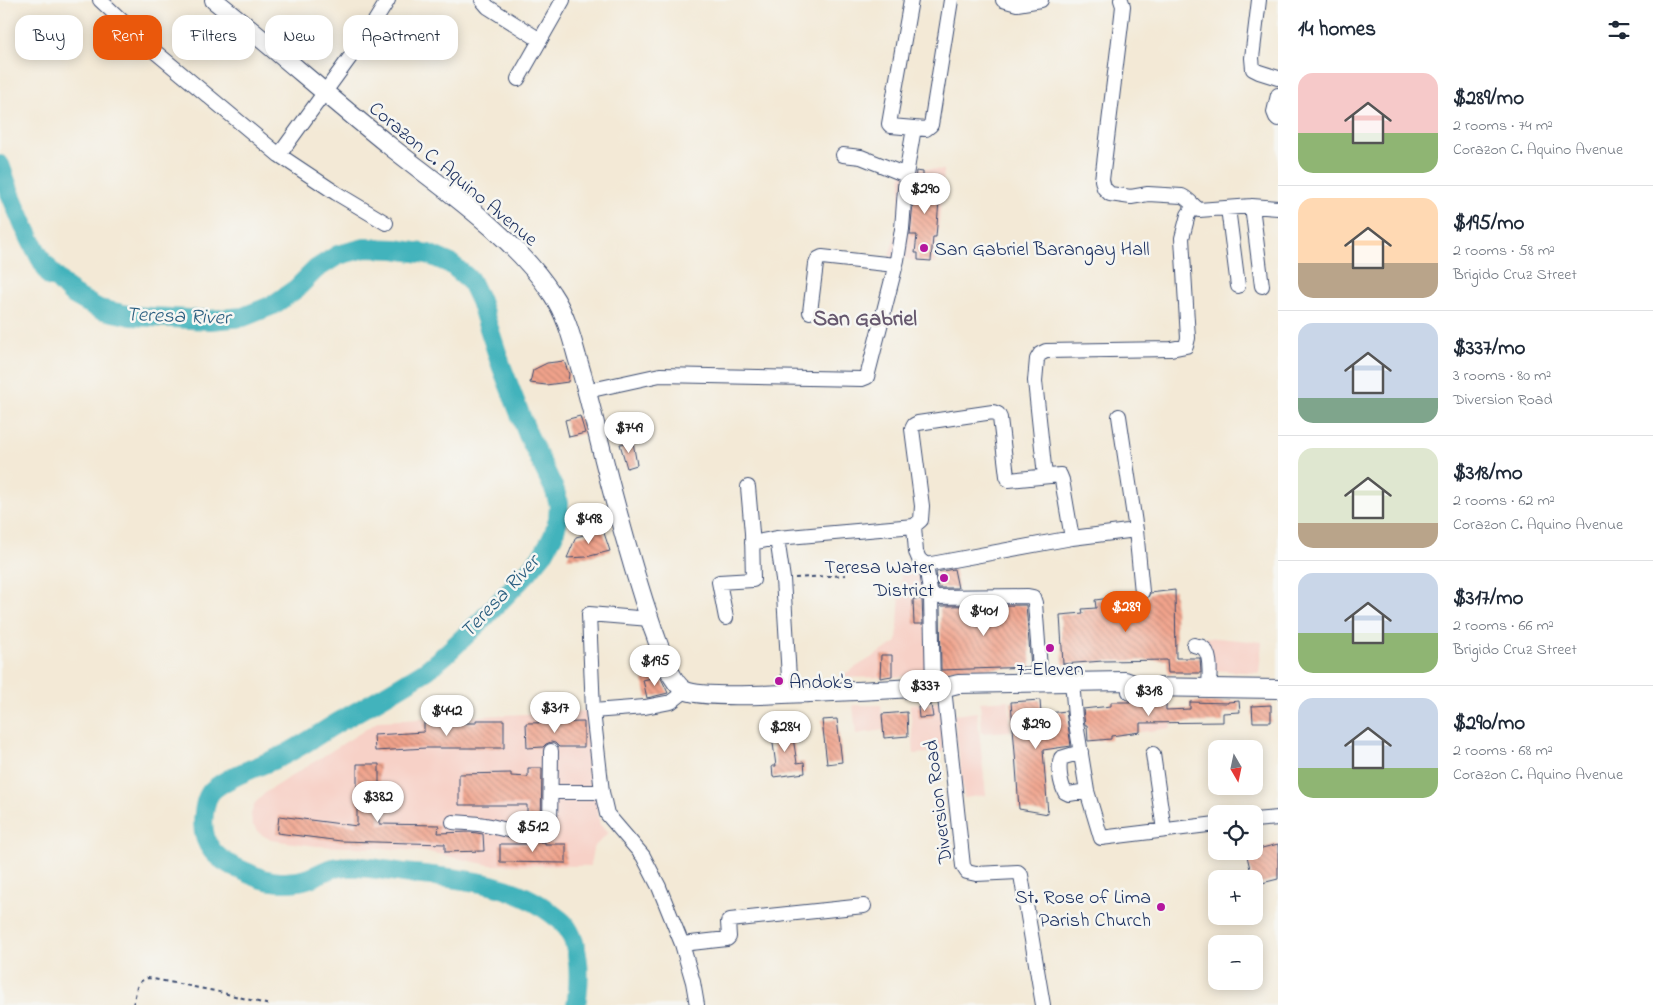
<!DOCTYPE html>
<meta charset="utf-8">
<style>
body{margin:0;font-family:"Indie Flower",sans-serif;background:#f2f2f3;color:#1f2937;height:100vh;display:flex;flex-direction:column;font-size:19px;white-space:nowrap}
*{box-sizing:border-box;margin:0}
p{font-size:16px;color:#747a83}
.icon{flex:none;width:28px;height:28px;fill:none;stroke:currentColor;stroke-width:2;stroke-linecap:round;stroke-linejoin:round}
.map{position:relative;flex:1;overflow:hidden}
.side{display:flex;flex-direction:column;background:#fff;width:375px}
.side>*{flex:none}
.hud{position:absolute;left:15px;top:15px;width:475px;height:45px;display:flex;gap:10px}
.needle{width:32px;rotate:171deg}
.tools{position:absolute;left:1208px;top:740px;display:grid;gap:10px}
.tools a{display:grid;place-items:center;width:55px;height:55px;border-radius:10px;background:#fff;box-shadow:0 2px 12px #0003;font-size:25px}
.price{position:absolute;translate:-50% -42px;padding:0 11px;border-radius:18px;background:#fff;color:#222;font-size:16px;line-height:32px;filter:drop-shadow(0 1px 2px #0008)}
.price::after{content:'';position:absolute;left:50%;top:30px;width:15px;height:11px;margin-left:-8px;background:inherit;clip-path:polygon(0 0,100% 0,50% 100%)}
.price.active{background:#ea580c;color:#fff}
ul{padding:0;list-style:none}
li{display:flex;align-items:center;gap:15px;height:125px;padding:0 20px}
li+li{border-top:1px solid #e0e1e3}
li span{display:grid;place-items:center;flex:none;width:140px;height:100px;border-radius:15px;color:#555}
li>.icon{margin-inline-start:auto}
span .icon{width:60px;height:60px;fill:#fffc;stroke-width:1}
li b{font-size:21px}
h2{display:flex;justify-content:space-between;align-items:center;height:60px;padding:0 20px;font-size:21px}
.tag{padding:0 18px;border-radius:15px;background:#fff;box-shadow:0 2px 12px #0003;font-size:18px;line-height:45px}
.tag.active{background:#ea580c;color:#fff}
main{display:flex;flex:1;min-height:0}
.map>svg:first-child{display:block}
.built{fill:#f7d1c7}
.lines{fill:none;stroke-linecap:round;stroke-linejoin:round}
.river{stroke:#43b3bc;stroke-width:20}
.building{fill:url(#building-back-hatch)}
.minor-casing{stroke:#3b4b70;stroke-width:16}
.major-casing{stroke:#3b4b70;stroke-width:20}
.path{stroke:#3b4b70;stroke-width:2;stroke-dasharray:4 4;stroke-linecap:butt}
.minor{stroke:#fff;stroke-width:14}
.major{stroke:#fff;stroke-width:18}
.poi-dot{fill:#b5179e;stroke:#f6f6f2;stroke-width:2}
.labels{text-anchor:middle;stroke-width:5;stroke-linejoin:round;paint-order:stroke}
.street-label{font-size:20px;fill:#1b2f5e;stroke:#f6f6f2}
.poi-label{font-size:20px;fill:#1b2f5e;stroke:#f6f6f2;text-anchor:start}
.water-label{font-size:21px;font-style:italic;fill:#295d7f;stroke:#f6f6f2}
.quarter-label{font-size:22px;font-weight:bold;fill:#66586e;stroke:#f6f6f2}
</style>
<main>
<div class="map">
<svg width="1278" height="1005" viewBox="0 0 1278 1005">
<defs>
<pattern id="building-back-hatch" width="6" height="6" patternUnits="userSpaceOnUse" patternTransform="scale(1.25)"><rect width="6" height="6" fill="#f1a38b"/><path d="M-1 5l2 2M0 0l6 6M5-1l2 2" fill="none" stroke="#c28575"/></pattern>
</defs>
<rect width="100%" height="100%" fill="#f6f6f2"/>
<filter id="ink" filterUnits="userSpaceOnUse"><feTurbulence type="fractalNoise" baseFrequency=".02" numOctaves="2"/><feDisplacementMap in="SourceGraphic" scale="10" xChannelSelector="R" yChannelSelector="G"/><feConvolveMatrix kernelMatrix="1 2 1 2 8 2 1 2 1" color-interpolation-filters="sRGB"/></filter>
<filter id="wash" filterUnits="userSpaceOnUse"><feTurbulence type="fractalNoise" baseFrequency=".0096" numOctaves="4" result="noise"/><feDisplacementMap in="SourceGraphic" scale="20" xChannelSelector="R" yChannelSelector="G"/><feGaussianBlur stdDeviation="1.12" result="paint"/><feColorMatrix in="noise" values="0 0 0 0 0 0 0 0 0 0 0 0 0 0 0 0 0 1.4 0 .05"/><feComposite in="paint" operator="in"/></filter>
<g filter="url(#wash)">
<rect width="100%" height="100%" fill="#f3e9d6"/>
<path class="built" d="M902 167 944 170 935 264 889 256 898 226Z
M924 571 929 676 838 678 897 642 901 574Z
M1205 637 1262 642 1259 673 1212 670Z
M1140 698H1171V728L1141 732Z
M1009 700 1011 731 982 733 980 702Z
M940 702 943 752 914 754 910 704Z
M853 705H881L883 730 856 734Z
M587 711 594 787 600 825 609 832 593 848 590 866 489 865 429 852 381 848 317 846 271 840 259 833 252 824 251 814 255 803 266 792 379 721Z
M977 712 986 795 964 798 954 715Z"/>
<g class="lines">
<path class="river" d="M0 165C13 204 30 242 51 277L46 265 50 271 72 294 99 309 132 316 210 320 243 317 273 305 296 289 316 269 338 255 365 248 395 249 428 254 451 264 470 280 480 301 501 365 528 435 555 491 559 505 558 520 553 536 543 554 529 571 482 620 446 654 427 670C397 689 367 706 337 723 319 734 302 746 284 755 264 765 230 775 214 789 207 794 205 804 204 813 199 847 218 861 246 872 254 876 263 880 272 881 284 883 298 882 310 878 320 874 328 868 339 867 361 865 383 870 404 873 455 879 510 880 551 913 556 917 563 921 566 926 581 948 580 980 576 1005"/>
</g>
<g id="blocks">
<path class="building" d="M916 171 923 172V177L937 179 936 188 940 189 936 237H933L931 261 918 260V253H915L917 235H910Z
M564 361 569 374 568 382 546 385 530 383 533 370 547 363Z
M580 416 585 433 569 437 565 420Z
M633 442 637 465 627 468 620 444Z
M603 530 610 551 586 557 567 558 576 537Z
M954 569 958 588H938L936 572Z
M1175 590 1176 658H1200L1201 673H1168L1167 660 1103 661 1063 664 1060 615 1083 613 1082 609 1096 608 1095 600 1134 595 1138 600 1143 601 1147 599 1150 593Z
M913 599H922L923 624H914Z
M1026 605 1031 667 941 670 940 606Z
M881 655H892V676L880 678Z
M660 676 668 693 647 698 643 680Z
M1040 700 1041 714 1066 711 1071 746 1043 750 1048 814 1019 809 1015 753 1011 702Z
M1239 701 1240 712 1223 713V722L1140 723V732L1111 736V739L1088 741 1087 725H1085L1083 709 1111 706V702H1139L1166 703V710L1190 709V702L1228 703V702Z
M931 705 933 717 919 718 918 707Z
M1271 705V722H1253L1252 706Z
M907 712 908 736 884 738 882 714Z
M837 719 842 762 827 764 822 720Z
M476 720H504V748H426L375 751 374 735 424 732V723H476Z
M584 722V747H559L555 743 551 742 546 744 543 747 527 748 526 723Z
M791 725 797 763 804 762 805 773 773 777 772 766H776L771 728Z
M357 764H379V824L439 825 438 833 470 832 483 834 484 851 445 852V844L341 841 277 833 279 816 357 826Z
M528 768H542L541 825H527V805H459V774L511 773V776L528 777Z
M527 842H545V844H566V863L500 862V844H527Z
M1278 844V879L1254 885 1246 852 1254 851V850Z"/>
</g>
</g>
<g filter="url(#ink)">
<use href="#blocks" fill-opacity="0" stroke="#3b4b70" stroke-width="1"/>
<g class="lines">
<g class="minor-casing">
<path id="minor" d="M100 0 153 50 279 155 336 193 386 223
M482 0 488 7 540 40
M911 0 889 124 891 126 926 129 931 125 951 0
M1003 0 1017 4 1041 0
M1121 0 1123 6 1121 24 1102 180 1104 188 1110 194 1131 197 1148 194 1182 196C1189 199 1193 206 1199 210L1252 206 1278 208
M1259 0 1252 58 1253 69 1259 72 1278 78
M518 79 563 0
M1278 95 1274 112 1276 117 1278 119
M279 155 367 34 388 0
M843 155 861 157 906 175
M1252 206 1262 286
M1228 208 1238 286
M810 312 816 264 818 259 822 257 895 265
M587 391 660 375 862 379 867 377 897 260 902 229 906 175 914 128
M1119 416 1136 530 1142 592
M1045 476 1035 381 1037 359 1040 354 1046 351 1171 349 1186 346 1188 338 1182 238 1188 215 1194 206
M914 526 916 552 919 559 926 565 931 597 933 688
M777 538 783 579 790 694
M752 543 777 538 914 526 921 520 922 506 912 429 914 425 918 423 993 412 998 414 1000 418 1007 476 1009 480 1060 475 1062 480 1072 538
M926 565 1072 538 1136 530
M931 597 1028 596 1033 597 1035 603 1041 682
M726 618 719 582 753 580 752 533 748 487
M650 619 589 614 593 711 602 792 607 814 643 856 659 887 682 944 693 982 697 1005
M1194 645C1196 646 1200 646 1202 647 1213 654 1209 677 1209 688
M1072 681 1075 717 1087 791 1101 838 1216 824
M944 688 963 866 967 872 976 874 1018 872 1021 875 1043 1005
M593 711 645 707 671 702 685 691
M1081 752 1061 758C1058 767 1060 783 1065 792L1069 794 1087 791
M1153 754 1164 830
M551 792H602
M1254 820 1278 818
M453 822C463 823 474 823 485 825 499 827 542 842 550 829L551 751
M682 944 727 939 729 937 728 922 730 920 864 906"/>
</g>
<g class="major-casing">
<path id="major" d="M214 0C274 48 331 99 391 147 444 189 515 237 552 294 565 313 571 335 577 357 587 389 594 420 602 452 617 512 633 570 653 629 659 644 669 681 684 690 700 699 786 694 809 693 844 692 878 690 913 688 929 688 943 689 958 684L1125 681 1142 687
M1131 691 1142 687 1278 689"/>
</g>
<path class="path" d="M795 578 846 575
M133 1005 137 987 141 981 148 978 215 991 270 1005"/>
<use href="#minor" class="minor"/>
<use href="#major" class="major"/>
</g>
</g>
<g class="poi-dot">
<circle cx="924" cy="248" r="5"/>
<circle cx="944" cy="578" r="5"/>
<circle cx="1050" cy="648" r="5"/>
<circle cx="779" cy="681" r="5"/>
<circle cx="1161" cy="907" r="5"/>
</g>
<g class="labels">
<g class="street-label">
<text transform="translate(454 173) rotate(40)" y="7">Corazon C. Aquino Avenue</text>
<text transform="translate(937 802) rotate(-97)" y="7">Diversion Road</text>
</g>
<g class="poi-label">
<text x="934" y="255">San Gabriel Barangay Hall</text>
<text x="934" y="573" text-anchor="end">Teresa Water<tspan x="934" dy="23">District</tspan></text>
<text x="1050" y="675" text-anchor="middle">7-Eleven</text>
<text x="789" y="688">Andok's</text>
<text x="1151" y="903" text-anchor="end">St. Rose of Lima<tspan x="1151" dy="23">Parish Church</tspan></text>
</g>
<g class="water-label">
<text transform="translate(178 315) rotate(2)" y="7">Teresa River</text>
<text transform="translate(499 596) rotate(-47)" y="7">Teresa River</text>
</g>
<g class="quarter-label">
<text x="865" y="325">San Gabriel</text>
</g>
</g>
</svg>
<div class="tools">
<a><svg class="needle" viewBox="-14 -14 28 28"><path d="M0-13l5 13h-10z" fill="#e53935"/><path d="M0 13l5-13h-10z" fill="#747a83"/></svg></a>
<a><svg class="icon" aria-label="locate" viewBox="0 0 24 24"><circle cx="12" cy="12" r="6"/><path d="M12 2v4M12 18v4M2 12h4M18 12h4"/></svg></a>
<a>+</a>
<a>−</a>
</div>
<b class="price" style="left:925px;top:215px">$290</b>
<b class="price" style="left:629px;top:454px">$749</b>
<b class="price" style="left:589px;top:545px">$498</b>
<b class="price active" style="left:1126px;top:633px">$289</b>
<b class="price" style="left:984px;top:637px">$401</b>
<b class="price" style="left:655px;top:687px">$195</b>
<b class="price" style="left:925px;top:712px">$337</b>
<b class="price" style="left:1149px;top:717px">$318</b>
<b class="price" style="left:555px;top:734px">$317</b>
<b class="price" style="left:447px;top:737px">$442</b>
<b class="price" style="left:1036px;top:750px">$290</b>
<b class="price" style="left:785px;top:753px">$284</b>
<b class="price" style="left:378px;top:823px">$382</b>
<b class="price" style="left:533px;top:853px">$512</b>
<div class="hud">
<a class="tag">Buy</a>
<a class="tag active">Rent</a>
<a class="tag">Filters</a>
<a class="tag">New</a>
<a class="tag">Apartment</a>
</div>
</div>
<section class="side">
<h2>14 homes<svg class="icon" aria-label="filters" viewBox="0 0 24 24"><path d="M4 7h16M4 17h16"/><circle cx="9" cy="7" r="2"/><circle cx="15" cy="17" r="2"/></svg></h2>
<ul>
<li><span style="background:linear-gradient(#f6c9c9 60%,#8fb573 0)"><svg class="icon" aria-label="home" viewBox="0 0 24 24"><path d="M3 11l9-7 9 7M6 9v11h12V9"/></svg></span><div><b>$289/mo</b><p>2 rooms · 74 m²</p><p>Corazon C. Aquino Avenue</p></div></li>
<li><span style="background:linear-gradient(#ffd9b3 65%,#b9a48a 0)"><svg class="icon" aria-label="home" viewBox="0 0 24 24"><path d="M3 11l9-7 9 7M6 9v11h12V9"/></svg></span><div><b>$195/mo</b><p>2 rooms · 58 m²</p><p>Brigido Cruz Street</p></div></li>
<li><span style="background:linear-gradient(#c9d6e8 75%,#7fa58c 0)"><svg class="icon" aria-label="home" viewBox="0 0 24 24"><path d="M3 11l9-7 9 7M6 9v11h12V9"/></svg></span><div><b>$337/mo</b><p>3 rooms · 80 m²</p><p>Diversion Road</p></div></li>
<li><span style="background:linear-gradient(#dfe7d0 75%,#b9a48a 0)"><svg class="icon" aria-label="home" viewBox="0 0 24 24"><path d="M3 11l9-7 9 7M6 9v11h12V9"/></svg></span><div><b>$318/mo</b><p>2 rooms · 62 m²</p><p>Corazon C. Aquino Avenue</p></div></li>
<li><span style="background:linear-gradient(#c9d6e8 60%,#8fb573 0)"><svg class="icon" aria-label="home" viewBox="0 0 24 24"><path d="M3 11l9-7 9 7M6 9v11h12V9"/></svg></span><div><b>$317/mo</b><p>2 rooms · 66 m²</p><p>Brigido Cruz Street</p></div></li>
<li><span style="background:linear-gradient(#c9d6e8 70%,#8fb573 0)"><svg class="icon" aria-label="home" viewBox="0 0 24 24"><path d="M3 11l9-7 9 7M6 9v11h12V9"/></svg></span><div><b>$290/mo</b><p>2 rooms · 68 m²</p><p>Corazon C. Aquino Avenue</p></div></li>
</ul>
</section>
</main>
